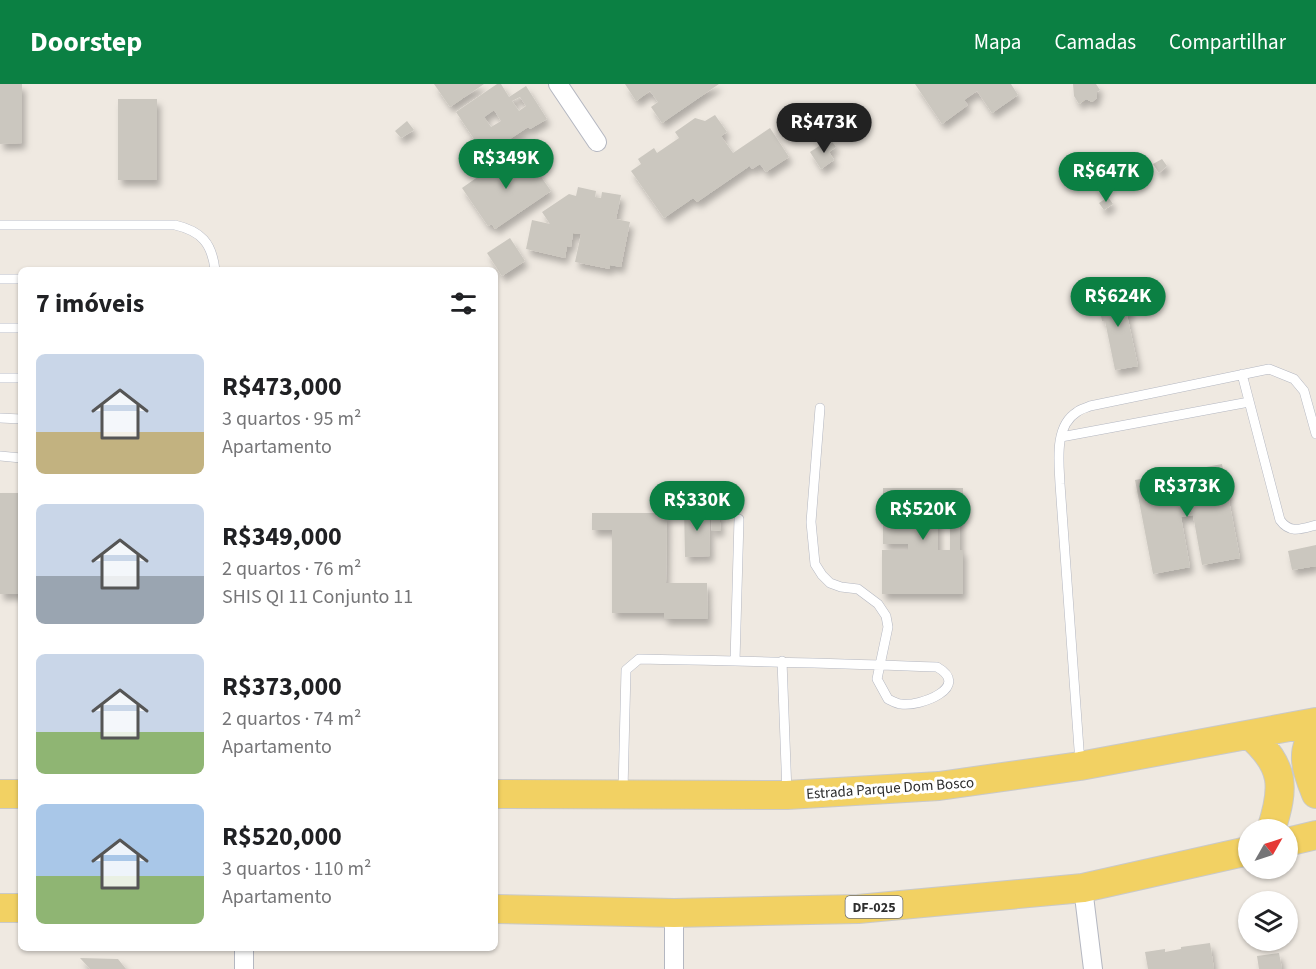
<!DOCTYPE html>
<html lang="pt">
<meta charset="utf-8">
<style>
body{margin:0;font-family:"Source Sans 3",sans-serif;background:#f6f6f6;color:#202124;height:100vh;display:flex;flex-direction:column;font-size:22px;white-space:nowrap}
*{box-sizing:border-box;margin:0}
p{font-size:20px;color:#757577}
.icon{flex:none;width:33px;height:33px;fill:none;stroke:currentColor;stroke-width:2;stroke-linecap:round;stroke-linejoin:round}
.map{position:relative;flex:1;overflow:hidden}
.details{position:absolute;left:18px;top:183px;width:480px;height:684px;display:flex;flex-direction:column;background:#fff;border-radius:9px;box-shadow:0 2px 4px #0004}
.details>*{flex:none}
.needle{width:39px;rotate:51deg}
.buttons{position:absolute;left:1238px;top:735px;display:grid;gap:12px}
.buttons a{display:grid;place-items:center;width:60px;height:60px;border-radius:50%;background:#fff;box-shadow:0 2px 4px #0004;font-size:30px}
.price{position:absolute;translate:-50% -51px;padding:0 14px;border-radius:21px;background:#0b8043;color:#fff;font-size:20px;line-height:39px;filter:drop-shadow(0 2px 3px #0008)}
.price::after{content:'';position:absolute;left:50%;top:36px;width:18px;height:14px;margin-left:-9px;background:inherit;clip-path:polygon(0 0,100% 0,50% 100%)}
.price.selected{background:#222;color:#fff}
ul{padding:0;list-style:none}
li{display:flex;align-items:center;gap:18px;height:150px;padding:0 18px}
li span{display:grid;place-items:center;flex:none;width:168px;height:120px;border-radius:9px;color:#555}
li>.icon{margin-inline-start:auto}
span .icon{width:72px;height:72px;fill:#fffc;stroke-width:1}
li b{font-size:26px}
h2{display:flex;justify-content:space-between;align-items:center;height:72px;padding:0 18px;font-size:26px}
header{display:flex;align-items:center;gap:36px;box-sizing:border-box;height:84px;padding:0 30px;background:#0b8043;color:#fff}
header strong{font-size:28px}
nav{display:flex;gap:33px;margin-inline-start:auto;font-size:21px}
.map>svg:first-child{display:block}
.building{fill:#cbc7bf;fill-rule:evenodd;filter:url(#shadow)}
.lines{fill:none;stroke-linecap:round;stroke-linejoin:round}
.lane-casing{stroke:#b4b7c1;stroke-width:10}
.street-casing{stroke:#b4b7c1;stroke-width:20}
.primary-casing{stroke:#c9c9c9;stroke-width:30}
.lane{stroke:#fff;stroke-width:9}
.street{stroke:#fff;stroke-width:18}
.primary{stroke:#f2d163;stroke-width:28}
.labels{text-anchor:middle;stroke-width:6;stroke-linejoin:round;paint-order:stroke}
.shield{fill:#fff;stroke:#6d6d6d;stroke-width:1.5}
.shield-label{font-size:14px;font-weight:bold;fill:#2e2e2e}
.street-label{font-size:15px;fill:#2e2e2e;stroke:#fff}
</style>
<header>
<strong>Doorstep</strong>
<nav><a>Mapa</a><a>Camadas</a><a>Compartilhar</a></nav>
</header>
<div class="map">
<svg width="1316" height="885" viewBox="0 0 1316 885">
<defs>
<filter id="shadow"><feDropShadow dx="3.5" dy="6" stdDeviation="3" flood-color="#0004"/></filter>
</defs>
<rect width="100%" height="100%" fill="#efe9e1"/>
<path class="building" d="M0 0H22V59L0 60Z
M434 0H484L450 23Z
M497 0H501L509 13 526 2 547 35 530 45 528 43 487 70 483 69 478 73 469 59 474 55 456 28ZM520 13 526 22 519 27 512 17ZM494 26 501 37 491 43 484 33Z
M625 0H719L662 39 651 23 658 18 650 7 636 17Z
M915 0H1011L1018 11 992 29 977 7 964 16 968 21 942 40Z
M1073 0H1096L1100 6 1097 8V14L1092 18 1086 15 1079 20 1074 12Z
M118 15H157V96H118Z
M715 31 727 48 721 52 733 69 770 44 789 73 766 88 760 80 752 85 749 81 748 83 697 118 693 114 664 134 631 87 641 80 638 75 654 64 657 69 679 54 675 48 695 34 705 37Z
M407 37 414 46 401 54 395 47Z
M830 55 836 63 829 68 834 76 821 85 810 68Z
M523 67 551 107 495 145 492 140 488 142 462 104 499 78 502 81Z
M1162 75 1167 82 1159 89 1153 80Z
M578 103 596 107 595 113 601 114 602 108 621 111 616 135 630 138 621 183 610 181V185L575 178 581 150 573 149 571 163 567 162 565 174 526 165 532 136 550 140 542 128 569 110 576 112Z
M1108 113 1113 120 1104 126 1099 119Z
M510 154 525 177 502 192 487 169Z
M1126 206 1131 230 1127 231 1138 282 1115 286 1105 237H1102L1097 212Z
M1222 380 1240 474 1202 481 1193 431 1181 433 1190 483 1153 490 1135 396 1172 389 1176 410 1188 407 1185 387Z
M883 404H963V433H960V466H963V510H882V466H908V460H883ZM938 433H950V466H938Z
M0 409H21V510H0Z
M709 422 710 472 685 473 684 423Z
M718 423 721 446 712 447 710 425Z
M592 429H667L666 499H707L708 535H664V529H612V446H592Z
M1316 461V482L1292 486 1288 467Z
M1210 859 1214 885H1148L1145 868 1165 865V868L1181 865V863Z
M1279 869 1282 885H1259L1257 872Z
M80 874 118 875 126 885H90Z"/>
<g class="lines">
<g class="lane-casing">
<path id="lane" d="M0 141H175C201 147 212 159 215 186
M0 195H21
M0 244H21
M1242 290 1280 436C1290 450 1301 445 1316 441
M0 294H21
M0 334 21 335
M1061 353 1249 318
M0 372 21 374
M735 577 739 435
M782 577 787 709
M1080 679 1060 400C1059 378 1054 342 1077 328 1080 325 1086 324 1090 322L1269 285 1294 295 1304 307 1316 350
M623 706 626 586 639 575C739 577 838 579 937 583 972 603 920 623 901 620 897 620 892 617 888 615L877 595 888 543 886 532 878 520 858 505 841 503 830 499 822 491 815 480 811 438 820 324"/>
</g>
<g class="street-casing">
<path id="street" d="M558 0 597 58
M1083 804 1093 885
M244 885V864
M674 885V829"/>
</g>
<g class="primary-casing">
<path id="primary" d="M1316 649C1298 667 1308 690 1316 710
M1250 651C1285 682 1285 703 1271 746
M0 710H21
M495 710 787 711 939 702 1080 682 1316 638
M1287 758 1316 751
M0 824H21
M495 825 674 829 858 825 1083 804 1248 767"/>
</g>
<use href="#lane" class="lane"/>
<use href="#street" class="street"/>
<use href="#primary" class="primary"/>
</g>
<g class="labels">
<rect class="shield" x="845.5" y="812" width="57" height="22" rx="4.5"/>
<g class="shield-label">
<text x="874" y="828">DF-025</text>
</g>
<g class="street-label">
<text transform="translate(890 704) rotate(-4)" y="5">Estrada Parque Dom Bosco</text>
</g>
</g>
</svg>
<div class="buttons">
<a><svg class="needle" viewBox="-14 -14 28 28"><path d="M0-13l5 13h-10z" fill="#e53935"/><path d="M0 13l5-13h-10z" fill="#757577"/></svg></a>
<a><svg class="icon" aria-label="layers" viewBox="0 0 24 24"><path d="M12 4l9 5-9 5-9-5zM3 14l9 5 9-5"/></svg></a>
</div>
<b class="price selected" style="left:824px;top:70px">R$473K</b>
<b class="price" style="left:506px;top:106px">R$349K</b>
<b class="price" style="left:1106px;top:119px">R$647K</b>
<b class="price" style="left:1118px;top:244px">R$624K</b>
<b class="price" style="left:1187px;top:434px">R$373K</b>
<b class="price" style="left:697px;top:448px">R$330K</b>
<b class="price" style="left:923px;top:457px">R$520K</b>
<section class="details">
<h2>7 imóveis<svg class="icon" aria-label="filters" viewBox="0 0 24 24"><path d="M4 7h16M4 17h16"/><circle cx="9" cy="7" r="2"/><circle cx="15" cy="17" r="2"/></svg></h2>
<ul>
<li><span style="background:linear-gradient(#c9d6e8 65%,#c2b280 0)"><svg class="icon" aria-label="home" viewBox="0 0 24 24"><path d="M3 11l9-7 9 7M6 9v11h12V9"/></svg></span><div><b>R$473,000</b><p>3 quartos · 95 m²</p><p>Apartamento</p></div></li>
<li><span style="background:linear-gradient(#c9d6e8 60%,#9aa5b1 0)"><svg class="icon" aria-label="home" viewBox="0 0 24 24"><path d="M3 11l9-7 9 7M6 9v11h12V9"/></svg></span><div><b>R$349,000</b><p>2 quartos · 76 m²</p><p>SHIS QI 11 Conjunto 11</p></div></li>
<li><span style="background:linear-gradient(#c9d6e8 65%,#8fb573 0)"><svg class="icon" aria-label="home" viewBox="0 0 24 24"><path d="M3 11l9-7 9 7M6 9v11h12V9"/></svg></span><div><b>R$373,000</b><p>2 quartos · 74 m²</p><p>Apartamento</p></div></li>
<li><span style="background:linear-gradient(#a9c7e8 60%,#8fb573 0)"><svg class="icon" aria-label="home" viewBox="0 0 24 24"><path d="M3 11l9-7 9 7M6 9v11h12V9"/></svg></span><div><b>R$520,000</b><p>3 quartos · 110 m²</p><p>Apartamento</p></div></li>
</ul>
</section>
</div>
